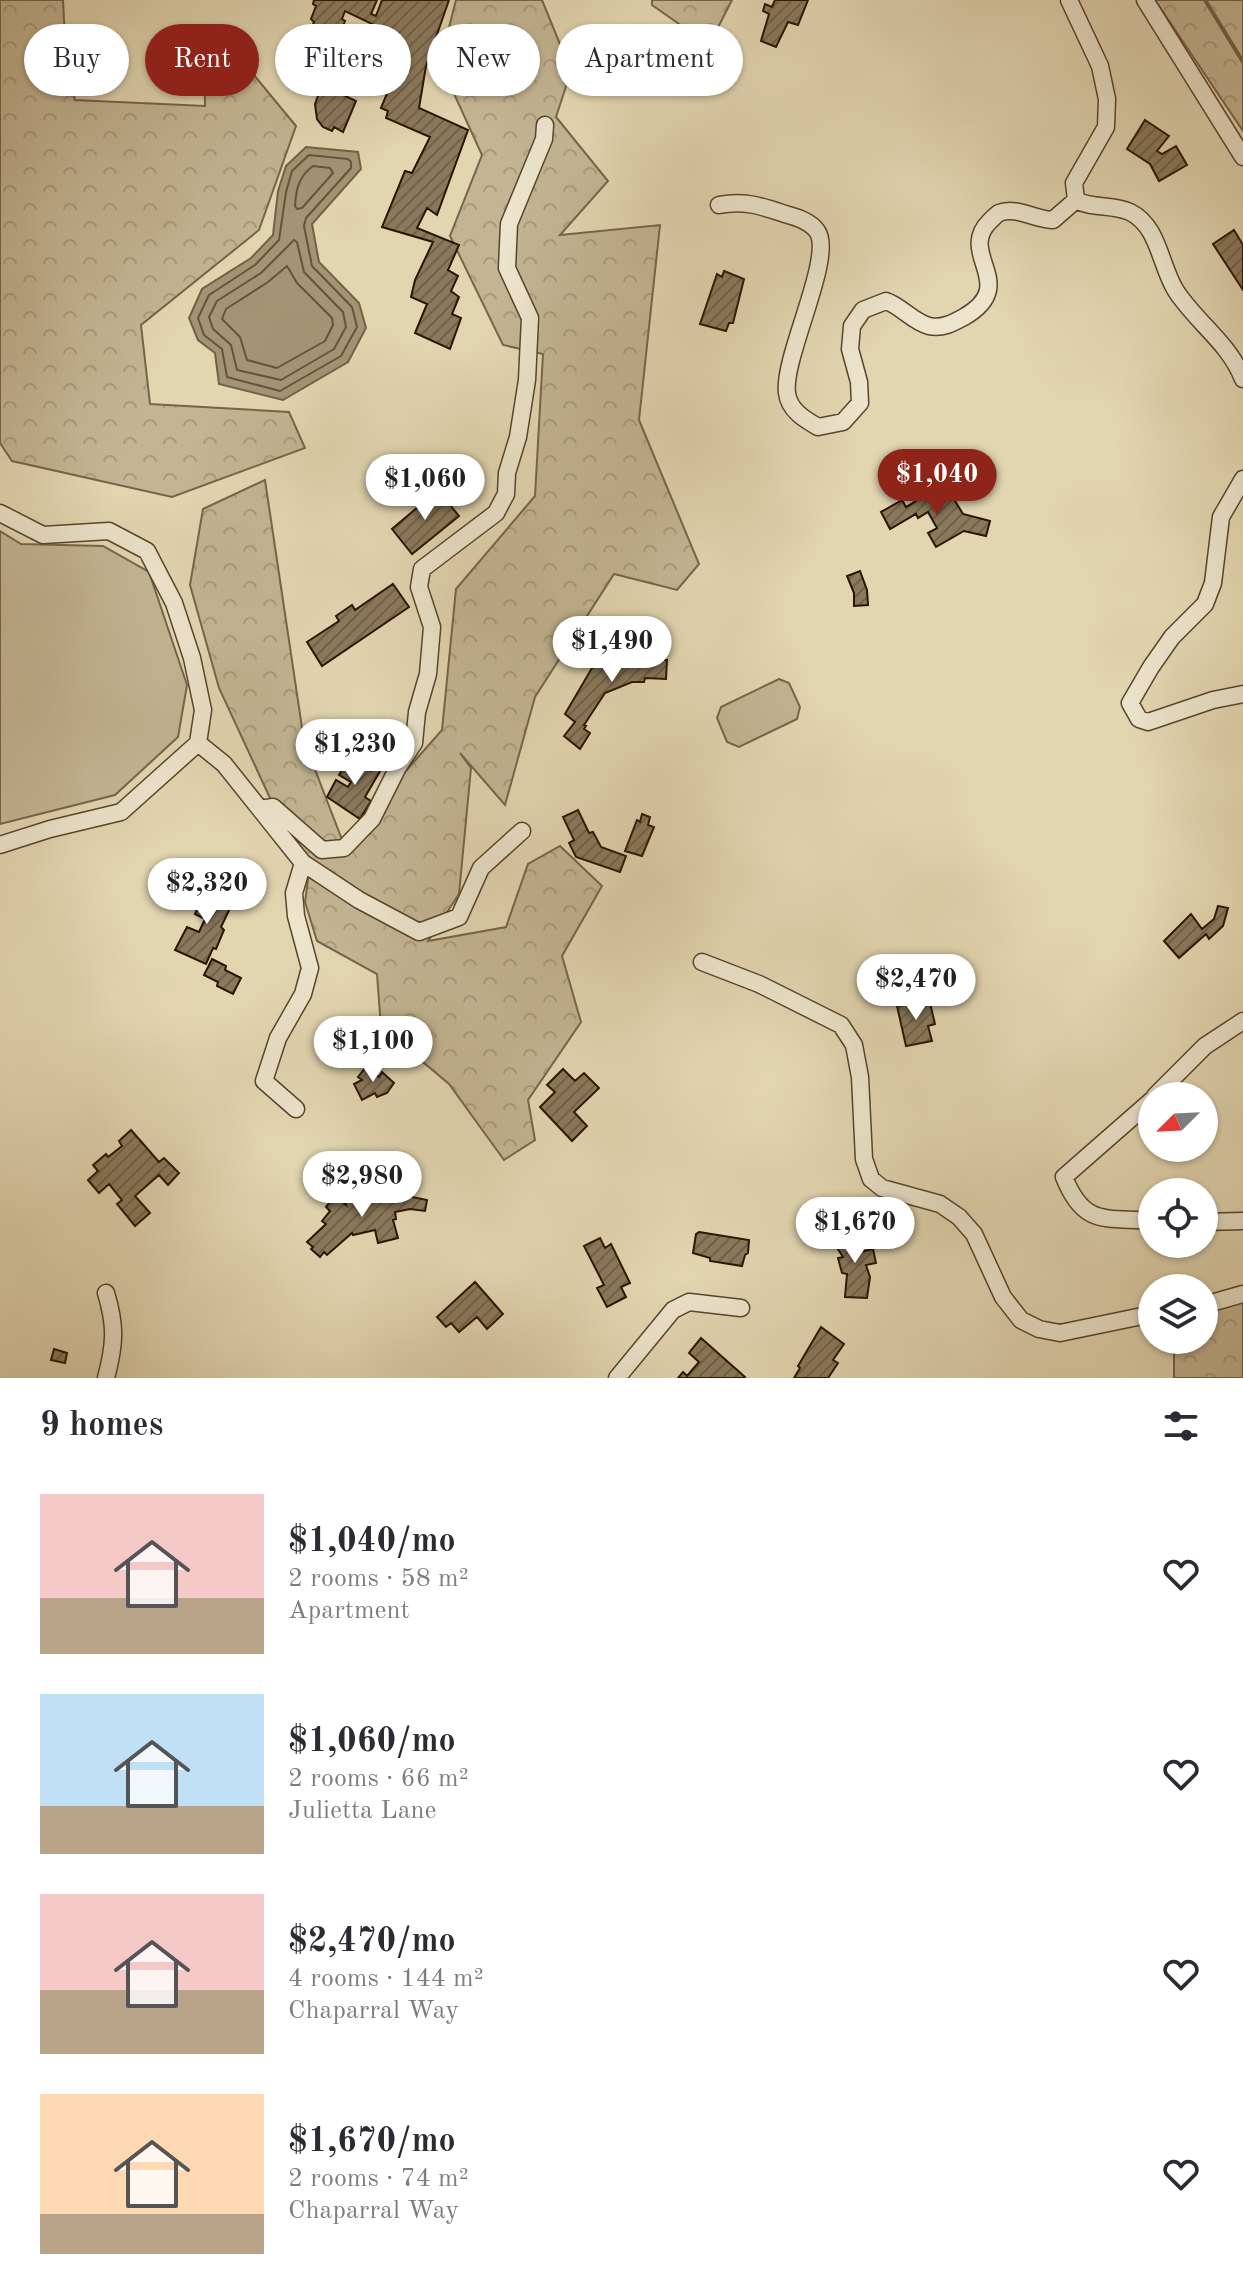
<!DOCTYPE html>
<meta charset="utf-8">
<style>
body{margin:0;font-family:"Old Standard TT",serif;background:#f2f2f3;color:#2b2b33;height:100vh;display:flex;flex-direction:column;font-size:30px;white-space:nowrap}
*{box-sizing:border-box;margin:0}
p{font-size:26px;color:#7c7c81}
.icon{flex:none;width:44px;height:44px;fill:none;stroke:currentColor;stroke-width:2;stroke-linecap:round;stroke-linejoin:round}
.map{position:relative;height:1378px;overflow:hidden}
.side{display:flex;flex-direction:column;background:#fff;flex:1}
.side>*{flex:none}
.guide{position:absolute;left:24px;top:24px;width:800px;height:72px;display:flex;gap:16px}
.needle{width:52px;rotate:246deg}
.fabs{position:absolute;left:1138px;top:1082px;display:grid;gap:16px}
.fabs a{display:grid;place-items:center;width:80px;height:80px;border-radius:50%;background:#fff;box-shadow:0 2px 6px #0004;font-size:40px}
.price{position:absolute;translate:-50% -68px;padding:0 18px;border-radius:28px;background:#fff;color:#222;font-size:26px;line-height:52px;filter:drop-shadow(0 2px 4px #0008)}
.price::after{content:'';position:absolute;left:50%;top:48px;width:24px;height:18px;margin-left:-12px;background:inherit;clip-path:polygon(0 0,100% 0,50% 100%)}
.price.current{background:#8f2418;color:#fff}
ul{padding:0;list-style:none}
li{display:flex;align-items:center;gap:24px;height:200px;padding:0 40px}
li span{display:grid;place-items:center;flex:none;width:224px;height:160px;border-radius:0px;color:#555}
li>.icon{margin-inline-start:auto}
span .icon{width:96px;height:96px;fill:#fffc;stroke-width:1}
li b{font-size:34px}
h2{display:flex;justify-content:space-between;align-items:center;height:96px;padding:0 40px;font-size:34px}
.tag{padding:0 28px;border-radius:36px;background:#fff;box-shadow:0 2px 6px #0004;font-size:28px;line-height:72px}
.tag.current{background:#8f2418;color:#fff}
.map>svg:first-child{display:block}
.grass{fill:#c3b593;stroke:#76654a;stroke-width:2}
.forest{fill:url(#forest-crowns);stroke:#76654a;stroke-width:2}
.water{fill:#a39475;stroke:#736146;stroke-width:2}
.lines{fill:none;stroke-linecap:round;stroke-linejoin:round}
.shore{stroke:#66543a;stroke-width:2}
.stream{stroke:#736146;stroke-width:4}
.building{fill:url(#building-hatch);stroke:#2a1500;stroke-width:2}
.minor-casing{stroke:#58452c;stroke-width:19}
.minor{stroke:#ece4cc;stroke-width:16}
</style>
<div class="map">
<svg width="1243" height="1378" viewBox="0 0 1243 1378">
<defs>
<pattern id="forest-crowns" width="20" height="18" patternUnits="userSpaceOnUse" patternTransform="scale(2)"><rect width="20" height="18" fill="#c3b593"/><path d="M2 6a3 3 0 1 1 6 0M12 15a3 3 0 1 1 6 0" fill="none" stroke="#a89b7d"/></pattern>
<pattern id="building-hatch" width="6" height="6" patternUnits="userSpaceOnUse" patternTransform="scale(2)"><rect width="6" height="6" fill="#8a795c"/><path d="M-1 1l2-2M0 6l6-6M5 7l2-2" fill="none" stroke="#71624a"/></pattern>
</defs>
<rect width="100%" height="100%" fill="#e2d6b1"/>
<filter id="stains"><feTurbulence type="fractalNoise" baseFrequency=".0025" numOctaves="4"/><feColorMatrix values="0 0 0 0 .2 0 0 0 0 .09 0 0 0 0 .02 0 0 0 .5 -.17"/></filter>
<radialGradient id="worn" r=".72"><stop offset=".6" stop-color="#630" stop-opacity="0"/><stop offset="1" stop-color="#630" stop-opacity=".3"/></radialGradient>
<path class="grass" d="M0 531 21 544 103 546 149 572 187 685 178 737 115 795 0 824Z
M779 679 789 683 800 707 797 719 739 747 727 742 717 718 721 707Z"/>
<path class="forest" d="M0 0H63L66 60 75 100 205 106 204 57 225 40 296 126 259 230 141 325 150 404 289 412 305 448 172 497 12 461 0 443Z
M456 0H542L571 71 556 117 608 181 560 235 660 225 639 420 699 564 677 590 614 574 535 697 505 805 460 753 471 768 459 894 428 941 506 927 528 864 560 846 602 886 562 956 581 1022 528 1100 535 1140 504 1160 449 1084 381 1027 377 974 317 941 305 902 308 880 219 688 190 585 203 509 265 480 304 741 346 850 404 773 442 730 456 589 535 496 543 354 503 345 450 236 482 155 440 63Z
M652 0H732L709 45 652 5Z
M1155 0H1243V131Z
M1243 1300V1378H1174V1349L1166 1340H1204V1307Z"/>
<path class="water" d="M306 147 358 152 361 169 312 224 319 262 359 303 366 328 348 362 283 400 219 384 215 353 198 340 189 318 202 289 251 258 273 235 278 191 286 166Z"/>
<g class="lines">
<path class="shore" d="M309 155 348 159 351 162V168L306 218 304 226 312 266 352 307 357 327 341 356 280 391 227 377 222 349 204 335 198 318 209 295 255 265 279 240 286 192 292 171Z
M313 166 330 168 333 173 302 208 297 209 295 206C296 189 299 176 313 166Z
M294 240 297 242 304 272 343 312 346 327 334 349 281 380 237 370 231 345 213 329 209 317 217 301 261 273Z
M287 266 297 283 332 318 333 325 325 341 277 368 247 360 240 337 222 319 226 309 268 282Z"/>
<path class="stream" d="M1205 0 1243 62"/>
</g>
<path class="building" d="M314 0H377L371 14 376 16 382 0H449L426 66 419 108 468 130 437 215 427 208 417 228 459 245 448 270 458 276 451 291 459 297 452 314 461 318 450 349 415 333 427 304 411 297 415 280 433 242 382 227 405 171 412 173 430 137 386 118 388 111 381 108 400 62 395 60 400 45 384 39 387 31 345 11 342 19 345 21 340 34 346 37 336 63 310 49 313 43 306 40 314 22 311 19 316 6 313 4Z
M775 0H808L798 25 788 22 776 47 761 41 769 14 763 11 765 4 772 7Z
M607 36 615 56 575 75 566 55Z
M325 76 344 85 341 94 356 101 343 132 334 127 332 131 323 127 317 119 315 104Z
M1145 120 1169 136 1157 151 1162 154 1176 146 1187 165 1159 181 1150 164 1127 149Z
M1234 230 1243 245V290L1213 244Z
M724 271 744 279 733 323H729L726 331 700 324 717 274 722 277Z
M939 487 946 499 952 496 963 514 990 521 986 536 964 531 936 547 928 533 937 528 928 512 918 518 916 514 890 529 881 512 902 500 906 507Z
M438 490 459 516 412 554 392 529Z
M860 571 867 590 868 605 854 606V593L847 576Z
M393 584 409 607 322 666 307 642 339 621 336 616 352 605 355 610Z
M632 629 649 631 647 664H650V660H667L666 679 645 678 644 682H632L605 693 584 725 586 726 584 729 590 733 580 749 564 736 575 722 565 714 592 668 613 660 616 670 629 663Z
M349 758 371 771 379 758 386 761 365 797 371 801 360 819 327 797 336 780 348 787 351 782 339 775Z
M578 810 589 833 593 832 601 847 626 856 620 872 576 857 569 843 574 840 563 817Z
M642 814 650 817 648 825 654 827 642 856 625 851 637 820 640 822Z
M208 886 235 898 221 927 224 930 216 949 213 948 206 964 175 950 187 927 199 932 205 919 195 914Z
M1218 906 1228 908 1223 926 1209 939 1206 934 1179 958 1164 941 1191 914 1202 929 1214 919Z
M212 959 226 966 225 970 241 978 233 994 217 986 218 982 204 975Z
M929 999 935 1024 928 1026 932 1041 906 1046 897 1006Z
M366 1067 379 1077 382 1072 394 1083 387 1093 377 1097 375 1093 362 1100 354 1084 362 1080 358 1077Z
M563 1069 575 1081 584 1073 599 1088 574 1112 587 1126 572 1141 540 1107 555 1092 547 1085Z
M131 1130 159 1162 164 1158 179 1173 168 1185 159 1175 135 1196 150 1213 135 1226 117 1204 122 1200 109 1184 99 1193 88 1180 98 1171 93 1165 106 1154 108 1157 122 1146 119 1141Z
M389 1188 393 1196 406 1193 407 1196 427 1200 425 1211 410 1209 395 1212 396 1219 393 1220 398 1238 378 1243 375 1230 353 1235 352 1233 327 1255 324 1252 320 1257 311 1249 313 1247 307 1242 326 1224 322 1221 330 1211 326 1207 334 1197H337L346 1205 345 1201 357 1197 358 1202 382 1196 384 1189Z
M852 1230 864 1251 873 1249 876 1263 866 1265 870 1277 867 1298 845 1297 847 1274 842 1273 838 1258 843 1257 834 1243Z
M699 1232 749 1240 748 1253 745 1255 742 1266 710 1261V1258L693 1253 696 1234Z
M600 1238 605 1248 611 1244 630 1283 621 1287 626 1297 607 1307 597 1288 604 1285 584 1246Z
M475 1282 503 1314 487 1329 477 1317 459 1332 451 1323 446 1327 437 1317Z
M821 1327 844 1344 833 1360 838 1363 828 1378H794L800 1368 798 1366Z
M701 1338 745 1377 744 1378H678L683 1372 687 1376 699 1362 689 1353Z
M54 1349 67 1353 65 1363 51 1360Z"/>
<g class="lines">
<g class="minor-casing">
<path id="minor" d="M1069 0 1100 66 1107 99 1106 127 1074 183 1076 200
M1145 0 1243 157
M1076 200C1092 209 1113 204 1130 212 1159 226 1160 266 1176 291 1197 323 1229 343 1243 379
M719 205C744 200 761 206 785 214 796 217 810 221 817 231 835 256 782 358 787 393 789 410 804 419 818 427L843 422 860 403 859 382 850 349 852 326 863 310 886 301C901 306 913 322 929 326 942 329 953 323 964 317 1021 284 956 254 990 221 992 219 997 214 999 213 1016 206 1036 220 1053 220L1076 200
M1243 479 1221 517 1213 583 1205 604 1172 637 1151 667 1130 703 1139 719 1148 722 1213 700 1243 694
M0 513 43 535 109 531 147 551 174 603 192 658 203 710 198 743 121 812 50 829 0 845
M198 743 224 764 303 863 359 900 419 932 459 917 481 868 522 831
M260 809 273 807 322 850 344 848 372 819 398 767 414 743 417 712 428 674 432 627 419 587 422 569 496 513 506 494 507 473 518 437 527 380 530 318 507 268 509 224 544 139 545 125
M702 962 759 984 841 1025 854 1045 860 1077 864 1159 871 1179 882 1188 940 1204 959 1217 974 1234 1003 1297 1021 1320 1039 1329 1060 1333 1152 1314
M1155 1096 1205 1046 1243 1021
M1152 1100 1064 1177C1084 1227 1105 1217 1152 1221
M296 1109 264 1081 278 1038 303 994 310 968 296 916 294 893 303 863
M1204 1222 1243 1221
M106 1293C116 1326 115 1344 106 1378
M1204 1305 1243 1294
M617 1378 673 1310 689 1302 741 1308"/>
</g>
<use href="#minor" class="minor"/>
</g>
<rect width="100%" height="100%" filter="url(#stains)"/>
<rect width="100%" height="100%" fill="url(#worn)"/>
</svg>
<div class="fabs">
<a><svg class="needle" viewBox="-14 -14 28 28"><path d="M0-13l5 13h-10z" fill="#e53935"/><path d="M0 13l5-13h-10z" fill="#7c7c81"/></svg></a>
<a><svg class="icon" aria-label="locate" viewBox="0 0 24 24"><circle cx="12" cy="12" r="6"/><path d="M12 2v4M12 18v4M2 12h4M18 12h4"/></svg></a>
<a><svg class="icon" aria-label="layers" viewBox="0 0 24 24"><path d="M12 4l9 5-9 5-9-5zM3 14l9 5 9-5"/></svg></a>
</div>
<b class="price current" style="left:937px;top:517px">$1,040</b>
<b class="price" style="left:425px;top:522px">$1,060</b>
<b class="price" style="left:612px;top:684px">$1,490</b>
<b class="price" style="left:355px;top:787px">$1,230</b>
<b class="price" style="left:207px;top:926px">$2,320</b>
<b class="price" style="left:916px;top:1022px">$2,470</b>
<b class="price" style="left:373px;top:1084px">$1,100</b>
<b class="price" style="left:362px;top:1219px">$2,980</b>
<b class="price" style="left:855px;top:1265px">$1,670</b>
<div class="guide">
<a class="tag">Buy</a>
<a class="tag current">Rent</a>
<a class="tag">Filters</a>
<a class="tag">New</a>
<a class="tag">Apartment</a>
</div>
</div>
<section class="side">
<h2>9 homes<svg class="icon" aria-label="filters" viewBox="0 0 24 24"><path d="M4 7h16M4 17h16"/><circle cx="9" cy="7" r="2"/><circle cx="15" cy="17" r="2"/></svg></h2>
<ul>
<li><span style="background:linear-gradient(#f6c9c9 65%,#b9a48a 0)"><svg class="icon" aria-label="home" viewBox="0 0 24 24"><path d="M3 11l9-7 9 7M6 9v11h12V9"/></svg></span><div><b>$1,040/mo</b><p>2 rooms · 58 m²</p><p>Apartment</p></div><svg class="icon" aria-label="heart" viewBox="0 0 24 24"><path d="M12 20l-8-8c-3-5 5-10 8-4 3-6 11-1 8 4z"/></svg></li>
<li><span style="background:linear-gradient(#bfe0f5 70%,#b9a48a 0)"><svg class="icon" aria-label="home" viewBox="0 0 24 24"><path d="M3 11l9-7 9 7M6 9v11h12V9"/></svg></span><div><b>$1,060/mo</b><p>2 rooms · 66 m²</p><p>Julietta Lane</p></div><svg class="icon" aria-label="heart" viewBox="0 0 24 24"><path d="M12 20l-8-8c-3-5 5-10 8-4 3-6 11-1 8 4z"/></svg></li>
<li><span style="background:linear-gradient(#f6c9c9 60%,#b9a48a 0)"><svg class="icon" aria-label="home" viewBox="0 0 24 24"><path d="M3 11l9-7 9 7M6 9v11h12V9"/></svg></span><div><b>$2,470/mo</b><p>4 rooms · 144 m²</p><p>Chaparral Way</p></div><svg class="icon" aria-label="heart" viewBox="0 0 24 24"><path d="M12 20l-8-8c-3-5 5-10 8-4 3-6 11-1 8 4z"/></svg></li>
<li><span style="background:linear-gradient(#ffd9b3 75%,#b9a48a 0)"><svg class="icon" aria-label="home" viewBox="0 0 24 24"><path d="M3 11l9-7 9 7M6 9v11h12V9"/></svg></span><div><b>$1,670/mo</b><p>2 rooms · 74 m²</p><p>Chaparral Way</p></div><svg class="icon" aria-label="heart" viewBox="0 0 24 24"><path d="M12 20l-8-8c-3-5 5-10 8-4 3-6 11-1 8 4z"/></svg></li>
</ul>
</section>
